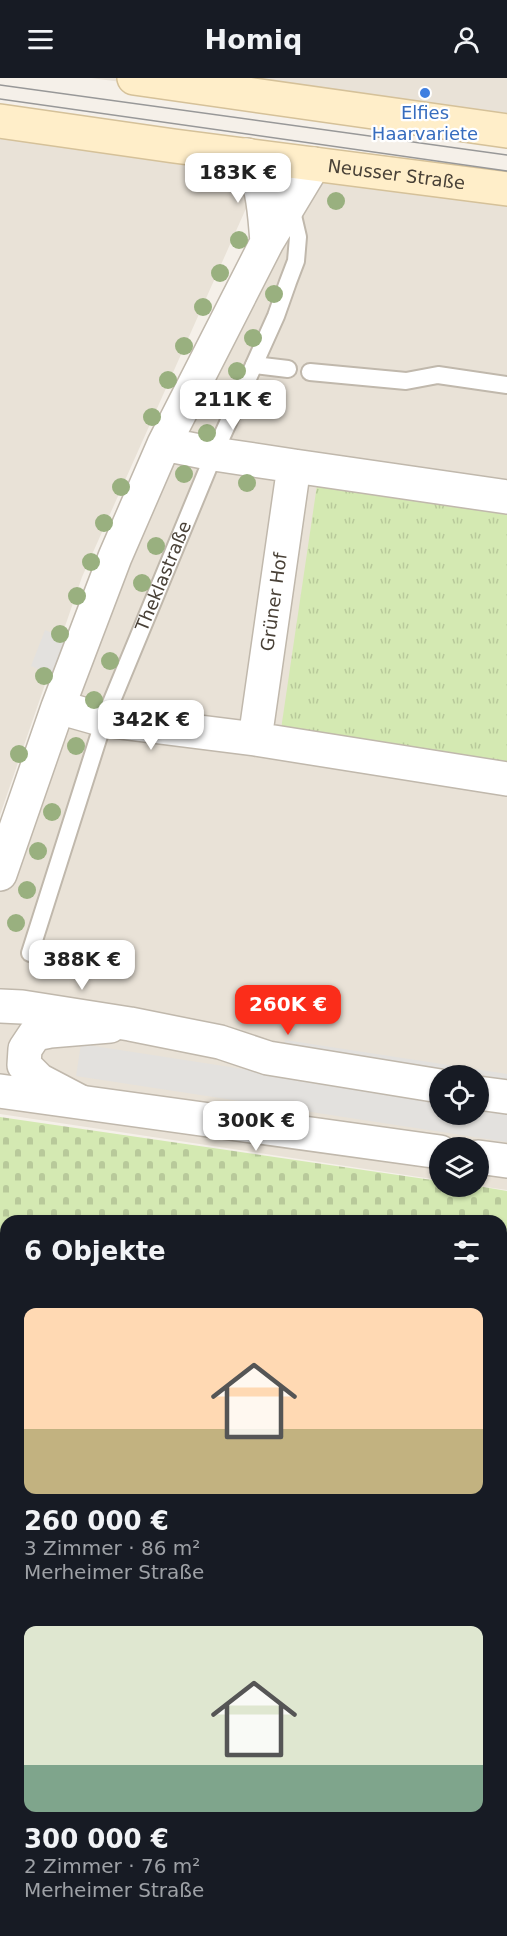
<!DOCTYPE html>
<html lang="de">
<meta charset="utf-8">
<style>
body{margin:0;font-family:"DejaVu Sans",sans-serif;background:#20242c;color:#f1f3f6;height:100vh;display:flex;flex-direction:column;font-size:22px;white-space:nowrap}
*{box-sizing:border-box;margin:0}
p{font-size:20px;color:#9ea1a6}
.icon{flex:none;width:33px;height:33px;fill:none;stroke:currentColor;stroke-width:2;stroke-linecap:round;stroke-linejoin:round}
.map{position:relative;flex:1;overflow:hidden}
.side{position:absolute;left:0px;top:1137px;width:507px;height:722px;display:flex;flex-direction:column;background:#171b24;border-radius:18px 18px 0 0;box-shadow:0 2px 4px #0004}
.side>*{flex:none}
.tools{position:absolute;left:429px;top:987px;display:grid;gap:12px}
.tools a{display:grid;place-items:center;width:60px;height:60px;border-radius:50%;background:#171b24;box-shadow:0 2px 4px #0004;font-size:30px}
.price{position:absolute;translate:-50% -51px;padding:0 14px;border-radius:12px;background:#fff;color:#222;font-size:20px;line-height:39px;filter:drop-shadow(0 2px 3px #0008)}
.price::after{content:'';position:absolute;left:50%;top:36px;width:18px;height:14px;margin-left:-9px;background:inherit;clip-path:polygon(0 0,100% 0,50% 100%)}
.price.selected{background:#fb2d1a;color:#fff}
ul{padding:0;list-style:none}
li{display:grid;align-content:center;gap:12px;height:318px;padding:0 24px}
li span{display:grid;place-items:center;height:186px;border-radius:12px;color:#555}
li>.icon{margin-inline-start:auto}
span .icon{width:108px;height:108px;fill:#fffc;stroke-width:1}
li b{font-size:26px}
h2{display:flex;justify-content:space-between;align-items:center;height:72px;padding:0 24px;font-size:26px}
header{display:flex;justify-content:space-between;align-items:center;height:78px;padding:0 24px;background:#171b24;font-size:27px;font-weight:600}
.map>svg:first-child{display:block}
.residential{fill:#e9e2d7;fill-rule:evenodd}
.grass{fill:url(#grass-tufts)}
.cemetery{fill:url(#cemetery-stones)}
.parking{fill:#e3e1de}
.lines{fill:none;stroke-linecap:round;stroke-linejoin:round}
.service-casing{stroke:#c0b8ac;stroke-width:20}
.minor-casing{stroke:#c0b8ac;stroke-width:36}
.tertiary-casing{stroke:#c0b8ac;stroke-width:36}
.secondary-casing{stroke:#d5c199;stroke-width:36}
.service{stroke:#fff;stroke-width:16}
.minor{stroke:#fff;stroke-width:33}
.tertiary{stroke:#fff;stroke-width:33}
.secondary{stroke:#ffeec9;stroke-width:33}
.tram{stroke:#989898;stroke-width:1.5}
.tree{fill:#99b07f}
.shop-dot{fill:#3f7fe0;stroke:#fff;stroke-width:2}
.labels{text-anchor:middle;stroke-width:4.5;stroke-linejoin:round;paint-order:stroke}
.shop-label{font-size:18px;fill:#366cbe;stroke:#fff}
.street-label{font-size:18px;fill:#494137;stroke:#fff}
</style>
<header><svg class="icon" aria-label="menu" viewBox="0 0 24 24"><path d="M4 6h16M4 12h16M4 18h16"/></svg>Homiq<svg class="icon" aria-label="person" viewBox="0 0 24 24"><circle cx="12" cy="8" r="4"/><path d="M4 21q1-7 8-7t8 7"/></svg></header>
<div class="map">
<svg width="507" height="1858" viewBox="0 0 507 1858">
<defs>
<pattern id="grass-tufts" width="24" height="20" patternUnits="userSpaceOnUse" patternTransform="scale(1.5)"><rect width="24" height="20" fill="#d4e9b2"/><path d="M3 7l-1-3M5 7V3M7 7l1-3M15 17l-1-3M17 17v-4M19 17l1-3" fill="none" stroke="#b8c99a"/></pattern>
<pattern id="cemetery-stones" width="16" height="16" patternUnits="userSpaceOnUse" patternTransform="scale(1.5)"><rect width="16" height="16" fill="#d4e9b2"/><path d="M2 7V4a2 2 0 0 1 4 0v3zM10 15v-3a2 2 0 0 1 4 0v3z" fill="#b8c99a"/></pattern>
</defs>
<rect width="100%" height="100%" fill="#f5f0e9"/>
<path class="residential" d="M91 0H507V55Z
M0 56 252 94 256 108 82 499 0 737Z
M309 91 507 118V1112L479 1108 478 1070H440L439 1102 0 1036V805L56 635ZM440 998H478V1036H440Z
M507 1501V1858H410L411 1853 501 1852V1521Z"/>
<path class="grass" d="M317 407 507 431V691L280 658Z"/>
<path class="cemetery" d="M0 1039 439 1103 440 1108H478L507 1113V1501L501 1521V1143H6V1852L411 1853 410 1858H0Z"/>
<path class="parking" d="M45 552 67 561 53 597 31 588Z
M285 962 507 996V1009L479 1005 478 998H440L283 975Z
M81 966 439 1021 440 1036H478L479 1027 507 1031V1064L76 998Z
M507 1550V1623L501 1644V1572Z"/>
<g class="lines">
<g class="service-casing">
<g id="service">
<path d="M254 287 288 291"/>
<path d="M310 294 406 303 438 297 507 307"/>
<path id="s1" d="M30 875 104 642 214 376 276 238 288 204 296 183 298 159 291 129"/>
</g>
</g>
<g class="minor-casing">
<path id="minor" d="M247 77C264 109 264 129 267 164
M164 366 214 376 294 388
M507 419 294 388 255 661 507 701
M58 629 104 642 255 661
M0 796 58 629 115 479 164 366 267 164 314 86
M79 1023 39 1002 24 987 25 971 35 956 50 953 110 948
M501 1689 507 1669
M459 1858 460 1852"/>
</g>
<g class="tertiary-casing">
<path id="tertiary" d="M0 928 22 929 130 946 220 964 268 980 440 1008
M0 1013 440 1074
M478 1015 507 1019
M478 1079 507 1083"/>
</g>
<g class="secondary-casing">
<g id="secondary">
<path d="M134 0 507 53"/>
<path id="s2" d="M0 43 174 68 507 111"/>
</g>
</g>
<use href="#service" class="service"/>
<use href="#minor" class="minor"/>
<use href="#tertiary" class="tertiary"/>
<use href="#secondary" class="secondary"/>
<path class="tram" d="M0 7 507 77
M0 21 507 93"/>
</g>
<g class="tree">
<circle cx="336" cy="123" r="9"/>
<circle cx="239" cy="162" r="9"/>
<circle cx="220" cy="195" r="9"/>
<circle cx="274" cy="216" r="9"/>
<circle cx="203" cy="229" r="9"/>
<circle cx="253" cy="260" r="9"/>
<circle cx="184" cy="268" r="9"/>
<circle cx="237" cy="293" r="9"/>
<circle cx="168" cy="302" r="9"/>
<circle cx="220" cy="328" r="9"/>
<circle cx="152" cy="339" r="9"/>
<circle cx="207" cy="355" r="9"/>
<circle cx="184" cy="396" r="9"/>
<circle cx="247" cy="405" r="9"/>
<circle cx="121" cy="409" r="9"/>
<circle cx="104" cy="445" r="9"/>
<circle cx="156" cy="468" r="9"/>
<circle cx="91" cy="484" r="9"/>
<circle cx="142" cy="505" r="9"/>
<circle cx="77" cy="518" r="9"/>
<circle cx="60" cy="556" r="9"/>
<circle cx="110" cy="583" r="9"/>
<circle cx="44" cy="598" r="9"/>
<circle cx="94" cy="622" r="9"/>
<circle cx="76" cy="668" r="9"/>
<circle cx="19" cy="676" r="9"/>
<circle cx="52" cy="734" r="9"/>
<circle cx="38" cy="773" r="9"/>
<circle cx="27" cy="812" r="9"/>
<circle cx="16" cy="845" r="9"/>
</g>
<circle class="shop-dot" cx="425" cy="15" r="6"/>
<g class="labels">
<g class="shop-label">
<text x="425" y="41">Elfies<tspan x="425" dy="21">Haarvariete</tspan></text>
</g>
<g class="street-label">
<text dy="6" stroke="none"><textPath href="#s2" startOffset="400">Neusser Straße</textPath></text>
<text dy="6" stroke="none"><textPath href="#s1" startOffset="400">Theklastraße</textPath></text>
<text transform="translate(274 524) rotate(-82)" y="6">Grüner Hof</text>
</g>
</g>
</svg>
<div class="tools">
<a><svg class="icon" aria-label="locate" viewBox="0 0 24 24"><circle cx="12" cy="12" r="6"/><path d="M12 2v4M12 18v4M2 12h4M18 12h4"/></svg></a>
<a><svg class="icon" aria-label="layers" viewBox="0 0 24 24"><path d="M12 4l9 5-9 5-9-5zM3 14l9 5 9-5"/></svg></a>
</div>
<b class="price" style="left:238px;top:126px">183K €</b>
<b class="price" style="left:233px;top:353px">211K €</b>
<b class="price" style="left:151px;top:673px">342K €</b>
<b class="price" style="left:82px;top:913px">388K €</b>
<b class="price selected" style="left:288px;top:958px">260K €</b>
<b class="price" style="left:256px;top:1074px">300K €</b>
<section class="side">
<h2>6 Objekte<svg class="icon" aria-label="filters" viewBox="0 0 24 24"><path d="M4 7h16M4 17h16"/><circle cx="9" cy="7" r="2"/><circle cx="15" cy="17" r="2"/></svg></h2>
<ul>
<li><span style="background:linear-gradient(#ffd9b3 65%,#c2b280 0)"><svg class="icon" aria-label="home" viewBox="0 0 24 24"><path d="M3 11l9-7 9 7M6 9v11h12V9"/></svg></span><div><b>260 000 €</b><p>3 Zimmer · 86 m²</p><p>Merheimer Straße</p></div></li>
<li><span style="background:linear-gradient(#dfe7d0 75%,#7fa58c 0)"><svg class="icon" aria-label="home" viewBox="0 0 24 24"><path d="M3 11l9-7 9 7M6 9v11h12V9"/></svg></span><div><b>300 000 €</b><p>2 Zimmer · 76 m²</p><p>Merheimer Straße</p></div></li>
</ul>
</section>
</div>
